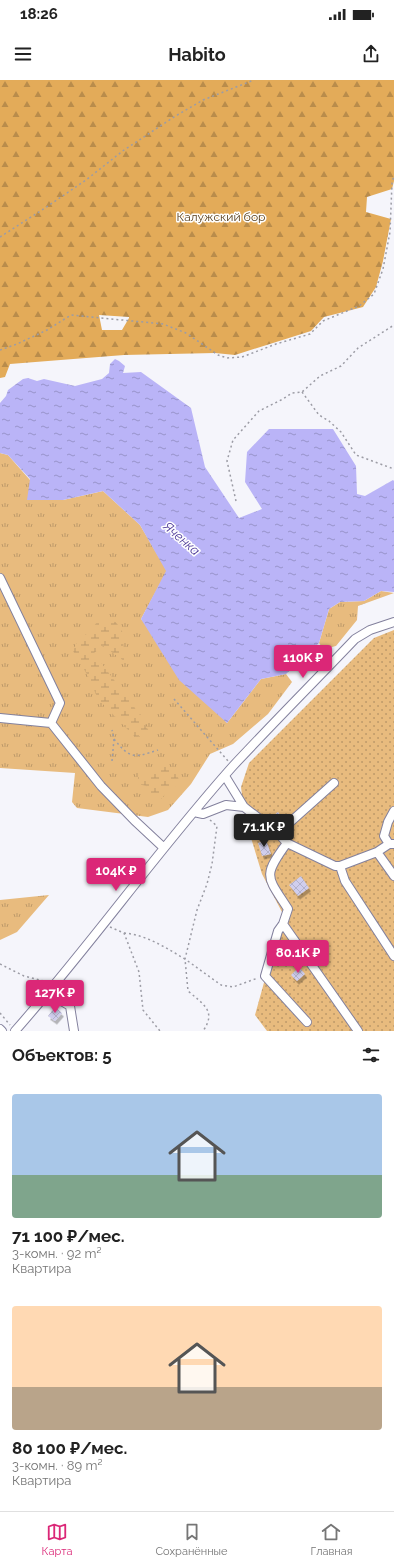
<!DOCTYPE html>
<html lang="ru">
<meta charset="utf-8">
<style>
body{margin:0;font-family:Raleway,sans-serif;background:#f6f6f6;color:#222;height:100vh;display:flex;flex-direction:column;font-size:15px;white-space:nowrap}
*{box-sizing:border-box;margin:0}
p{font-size:13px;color:#767676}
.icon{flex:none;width:22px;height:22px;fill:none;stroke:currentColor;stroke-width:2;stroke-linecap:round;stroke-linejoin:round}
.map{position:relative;height:951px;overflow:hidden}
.sheet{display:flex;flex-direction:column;background:#fff;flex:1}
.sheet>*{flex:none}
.price{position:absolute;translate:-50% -34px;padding:0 9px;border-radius:4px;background:#db2777;color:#fff;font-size:13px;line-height:26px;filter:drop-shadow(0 1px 2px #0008)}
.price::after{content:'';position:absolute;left:50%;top:24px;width:12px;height:9px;margin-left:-6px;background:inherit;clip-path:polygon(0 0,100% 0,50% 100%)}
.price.current{background:#222;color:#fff}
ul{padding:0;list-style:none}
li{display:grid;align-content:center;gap:8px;height:212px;padding:0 12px}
li span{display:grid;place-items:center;height:124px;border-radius:4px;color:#555}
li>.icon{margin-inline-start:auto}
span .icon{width:72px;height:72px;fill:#fffc;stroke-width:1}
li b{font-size:17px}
h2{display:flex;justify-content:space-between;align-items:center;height:48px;padding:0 12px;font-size:17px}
.status{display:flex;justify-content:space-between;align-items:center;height:28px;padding:0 20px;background:#fff;direction:ltr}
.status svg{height:11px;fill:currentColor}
header{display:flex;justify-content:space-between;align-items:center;height:52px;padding:0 12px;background:#fff;font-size:18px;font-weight:700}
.menu{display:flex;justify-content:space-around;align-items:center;height:56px;border-top:1px solid #e0e0e0;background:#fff;font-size:11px;color:#767676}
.menu a{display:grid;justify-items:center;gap:2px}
.menu .current{color:#db2777}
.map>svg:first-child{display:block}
.grass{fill:url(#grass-tufts)}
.forest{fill:url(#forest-firs);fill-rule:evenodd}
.wetland{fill:url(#wetland-marsh)}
.garden{fill:url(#garden-dots)}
.water{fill:url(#water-ripples)}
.building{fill:url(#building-cross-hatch);filter:url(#shadow)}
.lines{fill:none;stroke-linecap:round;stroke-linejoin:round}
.minor-casing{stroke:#83819d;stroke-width:10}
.path{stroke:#9c9ca5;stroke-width:1.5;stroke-dasharray:2 3;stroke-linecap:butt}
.minor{stroke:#fff;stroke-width:8}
.labels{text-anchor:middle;stroke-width:3;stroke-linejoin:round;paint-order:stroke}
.park-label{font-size:12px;fill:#533b19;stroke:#fff}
.water-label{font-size:13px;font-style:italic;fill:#4e3a99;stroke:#fff}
</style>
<div class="status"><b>18:26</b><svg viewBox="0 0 49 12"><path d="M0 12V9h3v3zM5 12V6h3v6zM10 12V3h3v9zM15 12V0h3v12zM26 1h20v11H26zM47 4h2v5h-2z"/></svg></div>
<header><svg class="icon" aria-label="menu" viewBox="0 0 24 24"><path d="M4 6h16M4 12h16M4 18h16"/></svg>Habito<svg class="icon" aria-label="share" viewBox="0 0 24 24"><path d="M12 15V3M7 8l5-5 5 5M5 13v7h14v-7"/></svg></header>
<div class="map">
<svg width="394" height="951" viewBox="0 0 394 951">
<defs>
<pattern id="grass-tufts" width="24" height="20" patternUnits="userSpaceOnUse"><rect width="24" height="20" fill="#e8bb7e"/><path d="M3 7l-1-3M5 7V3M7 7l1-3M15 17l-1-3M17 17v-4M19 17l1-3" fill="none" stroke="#bd9969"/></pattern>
<pattern id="forest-firs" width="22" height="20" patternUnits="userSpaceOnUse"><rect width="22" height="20" fill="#e3ab59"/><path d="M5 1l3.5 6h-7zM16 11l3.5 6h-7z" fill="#b98c4b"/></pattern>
<pattern id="wetland-marsh" width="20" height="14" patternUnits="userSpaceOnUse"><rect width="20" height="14" fill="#e8bb7e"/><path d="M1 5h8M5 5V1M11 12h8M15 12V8" fill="none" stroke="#bd9969"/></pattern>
<pattern id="garden-dots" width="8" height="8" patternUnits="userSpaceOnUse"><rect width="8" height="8" fill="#e8bb7e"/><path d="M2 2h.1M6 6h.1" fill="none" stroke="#bd9969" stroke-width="1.8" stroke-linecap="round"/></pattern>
<pattern id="water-ripples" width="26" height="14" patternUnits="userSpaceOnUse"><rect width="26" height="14" fill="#bab4f7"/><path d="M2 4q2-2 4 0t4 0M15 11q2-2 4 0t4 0" fill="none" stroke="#9893ca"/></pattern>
<pattern id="building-cross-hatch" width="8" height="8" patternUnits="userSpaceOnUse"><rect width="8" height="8" fill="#d0ceed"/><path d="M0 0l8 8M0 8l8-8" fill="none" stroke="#b3b2cc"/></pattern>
<filter id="shadow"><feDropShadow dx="2" dy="3.5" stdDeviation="0" flood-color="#0004"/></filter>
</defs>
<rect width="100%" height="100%" fill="#f5f5fb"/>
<path class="grass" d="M0 373 8 375 30 400 63 420 103 411 140 445 167 491 141 539 227 643 261 599 286 594 292 602 268 634 233 664 210 674 191 704 168 730 148 737 77 728 72 722 75 693 0 688Z
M381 511 394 513 358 526 357 540 336 566 324 569 319 563 329 529 340 522 364 521Z
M49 815 17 852 0 860V820Z"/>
<path class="forest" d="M0 0H394V101L392 109 367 117 366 132 391 139 383 181 376 207 363 227 324 237 311 251 235 275 215 273 124 275 10 284 5 297 0 298ZM99 235 129 237V238L122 250H102Z"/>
<path class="wetland" d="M98 541 116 542 123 553 124 581 103 566 94 573 140 635 151 655 135 657 98 619 88 596 73 571 78 560 88 553Z
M163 683 177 693 180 705 169 710 161 719 147 712 146 706 138 704V694L149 692Z"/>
<path class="garden" d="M394 550V951H267L255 935 283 834 262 794 245 738 241 707 249 683 374 558Z"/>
<path class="water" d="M115 279 119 281 125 286 123 293 141 292 191 328 205 387 239 438 262 429 245 402 247 372 269 349H333L356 386 357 414 365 416 393 400 394 401V512L381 511 364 521 340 522 329 529 319 563 286 594 261 599 227 643 179 600 141 539 166 491 140 445 103 411 63 420H27L30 399 8 375 0 373V323L6 316 8 310 23 299 28 298 37 301 44 299 75 306 102 299 109 293 110 284Z"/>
<path class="building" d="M278 732 284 740 278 746 269 739Z
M266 760 271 774 262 776 258 763Z
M301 796 309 808 298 816 289 805Z
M299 887 305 894 297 901 291 895Z
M55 927 62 933 55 941 48 936Z"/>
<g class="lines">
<g class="minor-casing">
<path id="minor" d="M0 498 60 623 51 643 101 706 134 740 164 768
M0 638 51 643
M225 696 244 727 278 753
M334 703 278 753 287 763 335 786H340L377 772 389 764
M394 731 388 742 384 756 389 764H394
M194 732 203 734 226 725 244 727
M287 763C262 797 267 796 288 829L283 844 358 951
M377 772 394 796
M340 786 345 801 394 876
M283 844 278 851 265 896 307 942
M48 913 70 926 74 951
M0 949 2 951
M15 951C91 865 157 771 233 686 273 643 315 601 355 559L370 550 394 542"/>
</g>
<path class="path" d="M0 157 45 128 86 100 124 70 174 37 203 20 254 0
M0 270 17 264 47 250 71 235 163 244 186 253 218 275 227 278 242 277 276 264 310 254 323 241 359 226 374 214 383 189 390 152 392 103 394 95
M302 312 319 335 329 341 341 352 356 375 394 389
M236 421 227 381 233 360 259 331 283 319 292 313 302 312 320 296 341 286 358 268 394 245
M174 619 228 681
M114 659C130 679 134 678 158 670
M112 681 114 659 112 650
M210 740 217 746 212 784 207 804 197 830 185 879 221 905 233 907 258 898
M110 847 124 853 139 892 143 930 160 951
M124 853C147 855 166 868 185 879L188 911C203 924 217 931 203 951
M0 884 24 896 48 902
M0 933 10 945"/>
<use href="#minor" class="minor"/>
</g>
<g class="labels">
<g class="park-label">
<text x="221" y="141">Калужский бор</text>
</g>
<g class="water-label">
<text transform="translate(182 458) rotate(41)" y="5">Яченка</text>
</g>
</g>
</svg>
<b class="price" style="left:303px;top:599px">110K ₽</b>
<b class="price current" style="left:264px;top:768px">71.1K ₽</b>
<b class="price" style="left:116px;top:812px">104K ₽</b>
<b class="price" style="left:298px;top:894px">80.1K ₽</b>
<b class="price" style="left:55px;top:934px">127K ₽</b>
</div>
<section class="sheet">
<h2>Объектов: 5<svg class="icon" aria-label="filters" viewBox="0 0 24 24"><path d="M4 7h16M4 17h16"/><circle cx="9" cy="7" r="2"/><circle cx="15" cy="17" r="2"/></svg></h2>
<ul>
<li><span style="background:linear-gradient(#a9c7e8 65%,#7fa58c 0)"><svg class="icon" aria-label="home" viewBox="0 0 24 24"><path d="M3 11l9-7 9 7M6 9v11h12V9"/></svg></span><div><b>71 100 ₽/мес.</b><p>3-комн. · 92 m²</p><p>Квартира</p></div></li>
<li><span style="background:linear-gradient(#ffd9b3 65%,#b9a48a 0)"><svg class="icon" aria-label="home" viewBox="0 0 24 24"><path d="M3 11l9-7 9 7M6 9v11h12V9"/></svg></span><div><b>80 100 ₽/мес.</b><p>3-комн. · 89 m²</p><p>Квартира</p></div></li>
</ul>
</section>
<nav class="menu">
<a class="current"><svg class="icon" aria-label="map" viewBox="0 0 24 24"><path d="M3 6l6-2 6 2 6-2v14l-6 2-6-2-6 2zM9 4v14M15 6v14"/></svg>Карта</a>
<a><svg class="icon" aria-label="saved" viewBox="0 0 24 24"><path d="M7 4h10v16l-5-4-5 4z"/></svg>Сохранённые</a>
<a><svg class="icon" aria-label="home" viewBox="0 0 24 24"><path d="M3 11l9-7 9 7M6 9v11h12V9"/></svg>Главная</a>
</nav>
